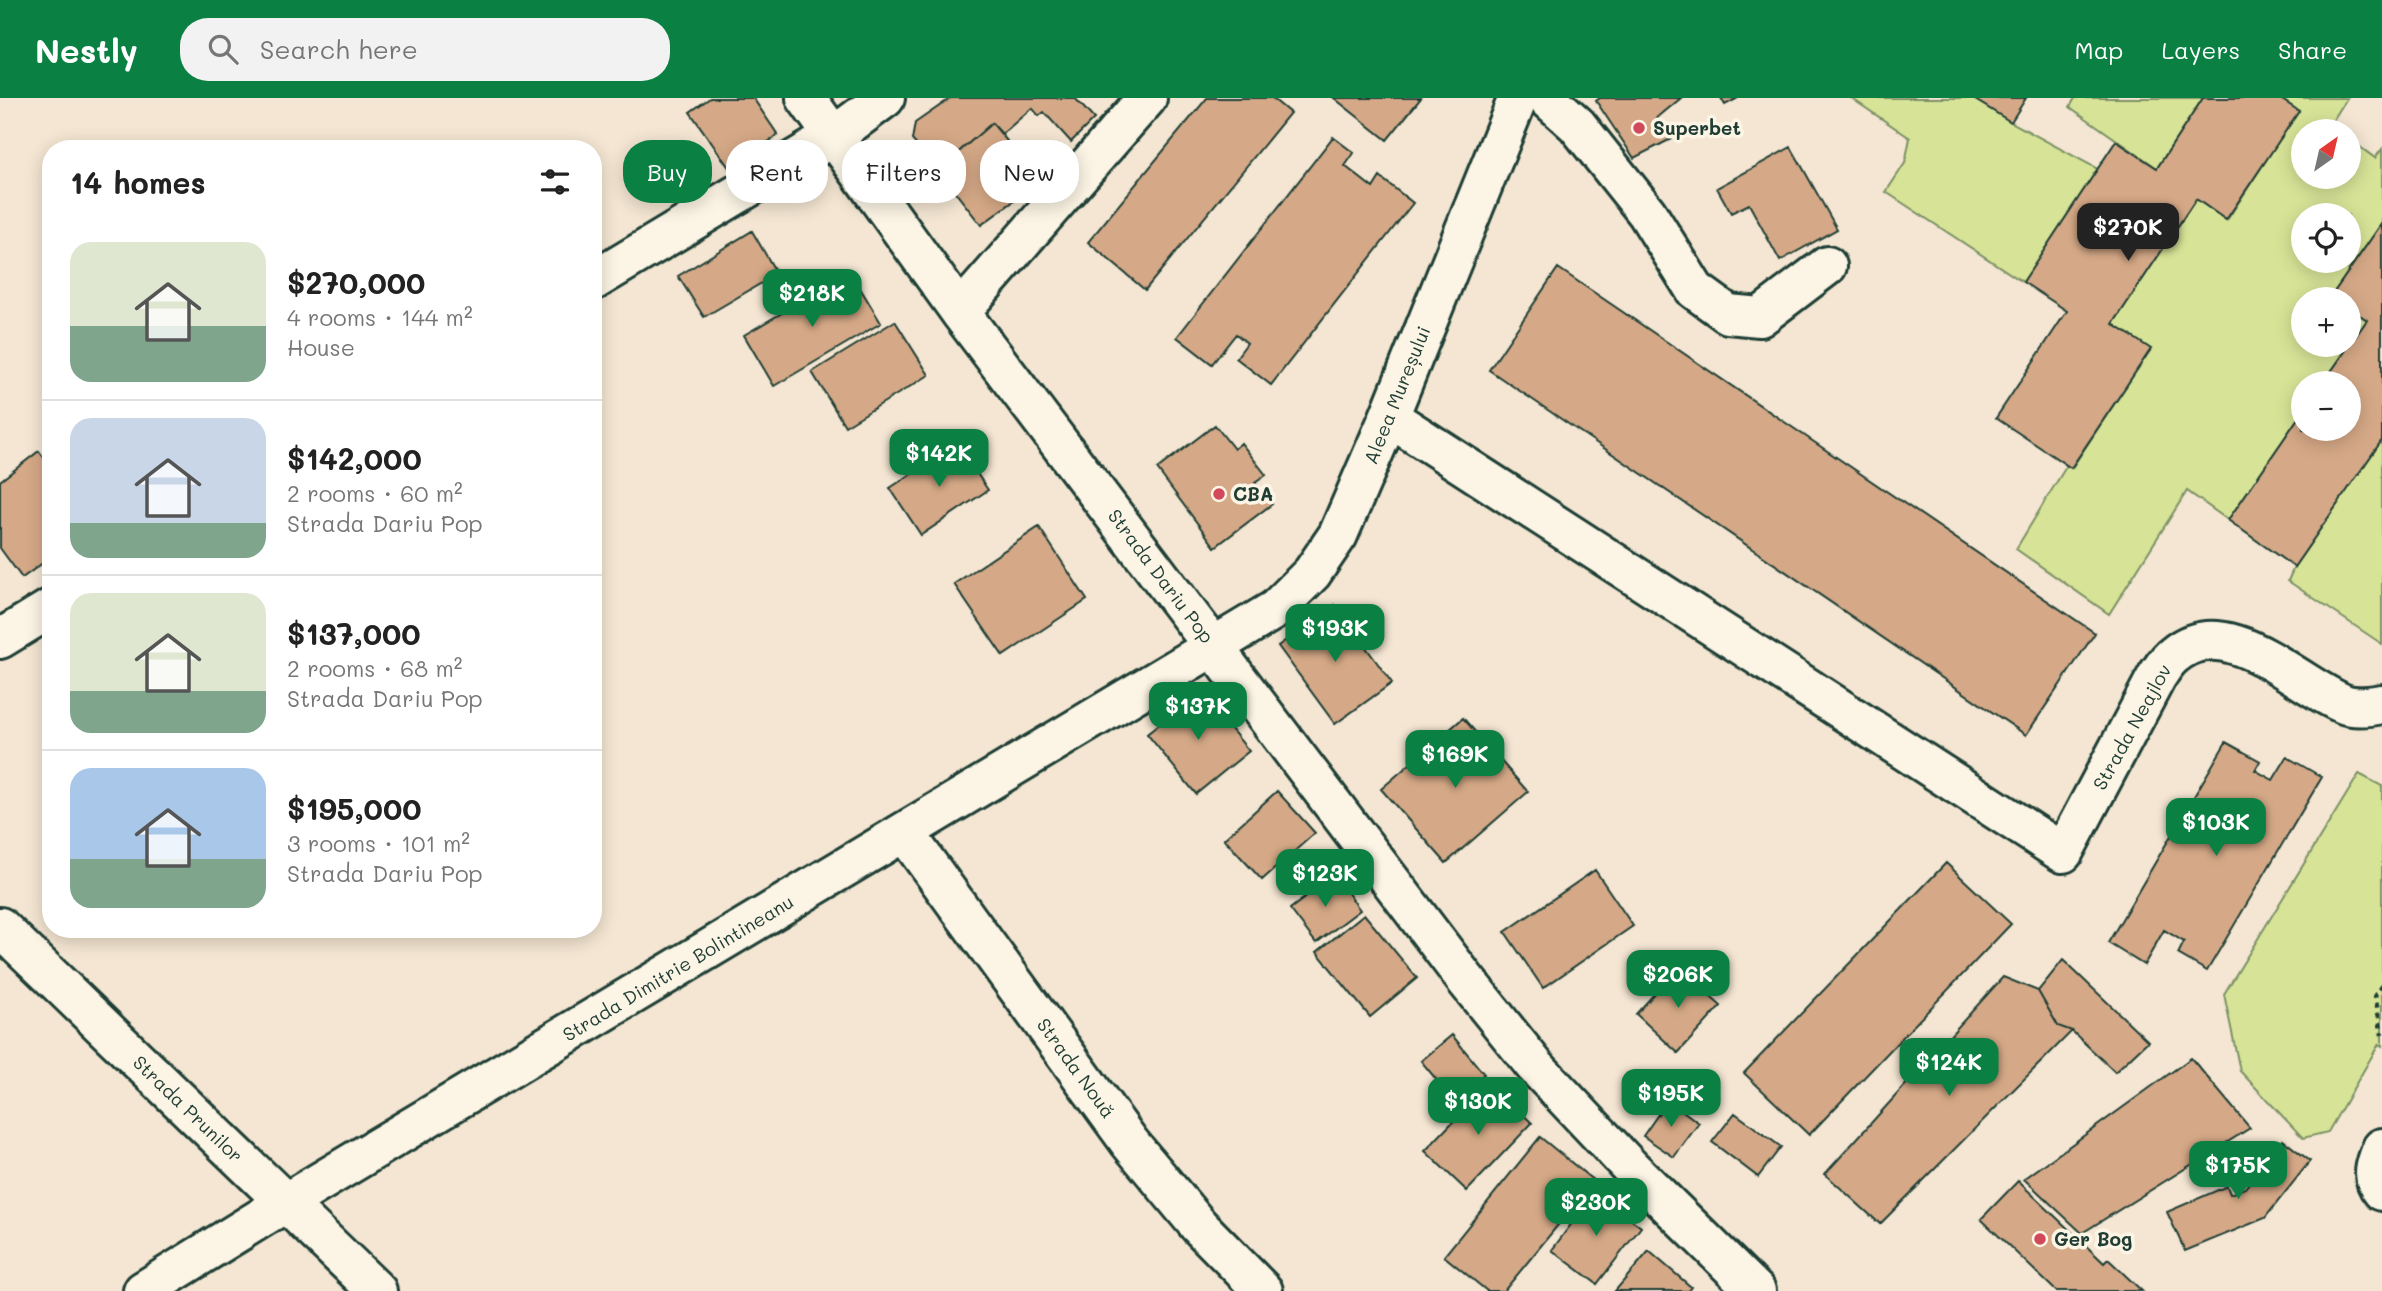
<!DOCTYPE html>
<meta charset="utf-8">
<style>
body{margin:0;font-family:Mali,sans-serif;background:#f2f2f2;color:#222;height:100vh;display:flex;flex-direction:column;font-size:26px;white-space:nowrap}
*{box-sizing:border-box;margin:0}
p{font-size:23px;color:#767676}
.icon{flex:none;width:38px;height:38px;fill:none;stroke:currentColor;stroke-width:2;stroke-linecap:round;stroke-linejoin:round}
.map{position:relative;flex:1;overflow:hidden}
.details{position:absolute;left:42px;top:42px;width:560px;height:798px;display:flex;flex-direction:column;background:#fff;border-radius:28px;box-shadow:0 4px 18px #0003}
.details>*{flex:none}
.banner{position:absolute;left:623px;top:42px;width:665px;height:63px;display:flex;gap:14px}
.needle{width:46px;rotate:34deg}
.tools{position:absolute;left:2291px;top:21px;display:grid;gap:14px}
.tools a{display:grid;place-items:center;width:70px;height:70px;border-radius:50%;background:#fff;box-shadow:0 4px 18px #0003;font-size:35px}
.price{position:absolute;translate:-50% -60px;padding:0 16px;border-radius:14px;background:#0b8043;color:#fff;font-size:23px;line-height:46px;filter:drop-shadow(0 2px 4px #0008)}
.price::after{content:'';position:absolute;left:50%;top:42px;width:21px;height:16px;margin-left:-10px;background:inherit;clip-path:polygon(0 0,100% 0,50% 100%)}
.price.selected{background:#222;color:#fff}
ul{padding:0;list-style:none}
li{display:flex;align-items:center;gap:21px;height:175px;padding:0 28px}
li+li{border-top:2px solid #e0e0e0}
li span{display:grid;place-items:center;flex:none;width:196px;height:140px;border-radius:21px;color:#555}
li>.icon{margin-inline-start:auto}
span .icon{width:84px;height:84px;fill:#fffc;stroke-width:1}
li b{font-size:30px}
h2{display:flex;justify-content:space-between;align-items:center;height:84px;padding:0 28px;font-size:30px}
.tag{padding:0 24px;border-radius:28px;background:#fff;box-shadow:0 4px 18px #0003;font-size:24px;line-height:63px}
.tag.selected{background:#0b8043;color:#fff}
header{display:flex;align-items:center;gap:42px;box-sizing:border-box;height:98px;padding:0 35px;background:#0b8043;color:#fff}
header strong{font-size:33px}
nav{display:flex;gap:38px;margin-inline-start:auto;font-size:24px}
.search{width:490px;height:63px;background:#f2f2f2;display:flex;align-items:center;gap:18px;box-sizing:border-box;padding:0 24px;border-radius:28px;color:#767676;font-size:26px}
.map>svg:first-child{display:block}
.green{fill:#d7e497;stroke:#7b9066;stroke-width:2;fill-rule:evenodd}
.building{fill:#d5a987;stroke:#1f3d34;stroke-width:2}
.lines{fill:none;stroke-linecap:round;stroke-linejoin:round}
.minor-casing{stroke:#1f3d34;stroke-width:44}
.path{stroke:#1f3d34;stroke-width:4.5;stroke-dasharray:5 5;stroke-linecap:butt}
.minor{stroke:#fcf5e5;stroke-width:38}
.poi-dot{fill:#d1495b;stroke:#fcf5e5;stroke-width:2.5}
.labels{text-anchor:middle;stroke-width:7;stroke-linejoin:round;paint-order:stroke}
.poi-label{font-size:19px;font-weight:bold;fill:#1f3d34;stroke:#fcf5e5;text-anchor:start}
.street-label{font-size:19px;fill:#1f3d34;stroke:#fcf5e5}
</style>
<header>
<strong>Nestly</strong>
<div class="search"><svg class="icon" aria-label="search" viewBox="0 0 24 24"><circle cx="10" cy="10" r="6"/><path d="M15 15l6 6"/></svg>Search here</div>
<nav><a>Map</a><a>Layers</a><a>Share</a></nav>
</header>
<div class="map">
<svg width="2382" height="1193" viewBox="0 0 2382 1193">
<rect width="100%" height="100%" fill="#f4e6d2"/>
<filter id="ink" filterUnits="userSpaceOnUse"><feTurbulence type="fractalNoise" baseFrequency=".0143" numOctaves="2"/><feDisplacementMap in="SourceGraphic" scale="14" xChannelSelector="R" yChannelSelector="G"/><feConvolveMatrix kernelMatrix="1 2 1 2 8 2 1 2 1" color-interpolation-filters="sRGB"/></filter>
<g filter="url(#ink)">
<path class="green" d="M1851 0H1972L2011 24 2098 71 2023 184 1886 94 1905 65 1910 40Z
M2075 0H2203L2157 70 2070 9Z
M2279 0H2347L2330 27 2338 33H2303V79H2348L2349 41 2375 60 2382 51V125L2332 197 2337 201H2303V247H2348L2349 209 2367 222 2323 285H2303V313L2228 422 2187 393 2109 516 2016 451 2067 367 2072 370 2150 252 2113 226 2196 101 2227 122 2298 13ZM2303 117H2348V163H2303Z
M2382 342V546L2288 483 2294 469Z
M2359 676 2382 688V948L2379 946 2328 1034 2303 1040 2240 973 2224 896Z"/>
<path class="building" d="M710 0H753L778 37 730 71 690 14Z
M951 0H1075L1094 21 1071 44 1044 14 1039 18 1032 10 1002 36 992 25 938 72 912 42 915 25Z
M1207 0H1272L1290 15 1145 192 1088 144Z
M1334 0H1421L1387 42Z
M1600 0H1681L1657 20 1671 41 1634 60 1596 3Z
M1721 0H1738L1725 7Z
M1972 0H2026L2011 24Z
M2203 0H2279L2299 13 2226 122 2196 101 2113 226 2151 251 2071 370 1996 320 2067 213 2023 184 2116 43 2157 70Z
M992 25 1007 43 998 52 1007 61 1017 54 1032 73 1029 92 981 127 938 72Z
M1333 39 1354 55 1345 68 1373 90 1380 79 1413 105 1271 287 1236 260 1247 245 1236 236 1212 266 1177 239Z
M1791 49 1837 131 1780 163 1749 106 1731 115 1717 90Z
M2382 125V342L2294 469 2228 422 2303 313V331H2348V285H2323L2367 222 2348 209V201H2337L2332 197Z
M752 133 777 176 704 219 678 178Z
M1558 170 2095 535 2026 637 1489 272Z
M851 175 881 225 774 288 744 237Z
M895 223 929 277 845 328 812 274Z
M1215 327 1234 351 1241 345 1266 377 1255 385 1272 406 1215 449 1157 371Z
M957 346 988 392 921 437 890 390Z
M39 353 51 369V459L22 480 0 450V383Z
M1039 429 1087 502 1003 558 954 486Z
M1335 507 1392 585 1335 626 1278 548Z
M1200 593 1249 653 1196 696 1147 636Z
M1463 620 1528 694 1446 765 1381 691Z
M2226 644 2260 663 2255 672 2273 682 2287 659 2322 679 2207 873 2178 856 2184 844 2164 832 2144 867 2108 845Z
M1277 693 1315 735 1262 782 1224 741Z
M1946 765 2011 826 1809 1037 1744 975Z
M1595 772 1633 828 1543 890 1505 834Z
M1335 777 1360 812 1316 845 1290 811Z
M1364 816 1417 880 1370 919 1317 854Z
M2063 862 2148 943 2115 974 2072 933 2058 928 2038 893Z
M1678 870 1721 908 1678 955 1636 916Z
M2003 879 2038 893 2058 928 2072 933 1880 1126 1825 1076Z
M1452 937 1484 976 1453 1002 1421 963Z
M2191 960 2250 1030 2082 1135 2024 1081Z
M1490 985 1532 1025 1467 1093 1425 1053Z
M1668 1002 1699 1025 1674 1059 1643 1038Z
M1735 1015 1781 1049 1758 1079 1712 1044Z
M1540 1039 1594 1083 1504 1193H1487L1444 1158Z
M2283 1042 2310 1063 2265 1120 2185 1153 2167 1114 2227 1088 2230 1096 2245 1090Z
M2018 1083 2104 1165 2108 1161 2142 1193H2056L1981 1121Z
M1595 1094 1641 1129 1597 1186 1552 1152Z
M1649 1153 1691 1189 1688 1193H1615Z"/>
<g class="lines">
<g class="minor-casing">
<path id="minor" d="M806 0 960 214 1465 881 1535 968 1631 1070 1756 1193
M1547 0 1577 27 1647 115 1695 192 1728 216 1760 219 1827 168
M593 183 834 38 885 0
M960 214 1147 0
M1389 319 2063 755 2157 578C2162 571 2167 562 2174 557 2227 512 2296 587 2344 606 2354 610 2372 608 2382 606
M0 541 51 510
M905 735 1130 1045 1199 1128 1263 1193
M0 829 377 1193
M2382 1050C2376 1065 2370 1079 2382 1093
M143 1193 285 1105 1276 511 1312 475 1338 437 1389 319 1518 0"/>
</g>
<path class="path" d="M2382 887 2375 897 2382 937"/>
<use href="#minor" class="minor"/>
</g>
</g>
<g class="poi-dot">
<circle cx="1639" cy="30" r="7"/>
<circle cx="1219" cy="396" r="7"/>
<circle cx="2040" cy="1141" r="7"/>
</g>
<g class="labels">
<g class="poi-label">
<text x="1653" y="37">Superbet</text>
<text x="1233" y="403">CBA</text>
<text x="2054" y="1148">Ger Bog</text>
</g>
<g class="street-label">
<text transform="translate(1397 297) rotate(-68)" y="7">Aleea Mureșului</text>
<text transform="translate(1161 478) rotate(53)" y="7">Strada Dariu Pop</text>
<text transform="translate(2132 629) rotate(-61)" y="7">Strada Neajlov</text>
<text transform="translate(678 870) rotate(-31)" y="7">Strada Dimitrie Bolintineanu</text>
<text transform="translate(1076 970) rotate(54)" y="7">Strada Nouă</text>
<text transform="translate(188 1011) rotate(44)" y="7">Strada Prunilor</text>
</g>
</g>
</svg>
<div class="tools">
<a><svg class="needle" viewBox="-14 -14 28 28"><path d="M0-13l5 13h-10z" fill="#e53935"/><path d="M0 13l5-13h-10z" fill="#767676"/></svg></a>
<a><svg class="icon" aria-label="locate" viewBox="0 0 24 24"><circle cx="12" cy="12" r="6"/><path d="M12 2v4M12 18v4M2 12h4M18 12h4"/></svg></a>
<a>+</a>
<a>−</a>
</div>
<b class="price selected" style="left:2128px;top:165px">$270K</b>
<b class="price" style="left:812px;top:231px">$218K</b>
<b class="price" style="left:939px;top:391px">$142K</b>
<b class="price" style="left:1335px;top:566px">$193K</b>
<b class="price" style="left:1198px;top:644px">$137K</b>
<b class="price" style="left:1455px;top:692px">$169K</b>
<b class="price" style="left:2216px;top:760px">$103K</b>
<b class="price" style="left:1325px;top:811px">$123K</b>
<b class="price" style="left:1678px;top:912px">$206K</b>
<b class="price" style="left:1949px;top:1000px">$124K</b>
<b class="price" style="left:1671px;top:1031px">$195K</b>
<b class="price" style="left:1478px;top:1039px">$130K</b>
<b class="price" style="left:2238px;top:1103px">$175K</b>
<b class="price" style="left:1596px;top:1140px">$230K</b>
<div class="banner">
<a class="tag selected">Buy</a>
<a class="tag">Rent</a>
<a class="tag">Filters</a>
<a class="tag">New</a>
</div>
<section class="details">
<h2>14 homes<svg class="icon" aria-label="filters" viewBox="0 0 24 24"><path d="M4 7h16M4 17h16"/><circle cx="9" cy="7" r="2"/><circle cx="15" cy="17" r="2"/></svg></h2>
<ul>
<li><span style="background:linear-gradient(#dfe7d0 60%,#7fa58c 0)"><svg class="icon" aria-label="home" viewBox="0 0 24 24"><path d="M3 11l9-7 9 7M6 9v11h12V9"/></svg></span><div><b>$270,000</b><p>4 rooms · 144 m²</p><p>House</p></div></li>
<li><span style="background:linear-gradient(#c9d6e8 75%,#7fa58c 0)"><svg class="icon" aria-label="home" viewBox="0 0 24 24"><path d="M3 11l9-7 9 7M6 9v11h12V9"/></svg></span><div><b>$142,000</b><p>2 rooms · 60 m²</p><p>Strada Dariu Pop</p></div></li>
<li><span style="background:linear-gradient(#dfe7d0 70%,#7fa58c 0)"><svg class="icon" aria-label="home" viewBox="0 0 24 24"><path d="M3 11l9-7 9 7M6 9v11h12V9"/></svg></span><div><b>$137,000</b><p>2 rooms · 68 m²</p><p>Strada Dariu Pop</p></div></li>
<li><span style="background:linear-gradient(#a9c7e8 65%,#7fa58c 0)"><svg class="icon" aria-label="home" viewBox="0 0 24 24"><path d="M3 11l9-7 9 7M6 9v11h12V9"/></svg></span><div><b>$195,000</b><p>3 rooms · 101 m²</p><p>Strada Dariu Pop</p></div></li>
</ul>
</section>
</div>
